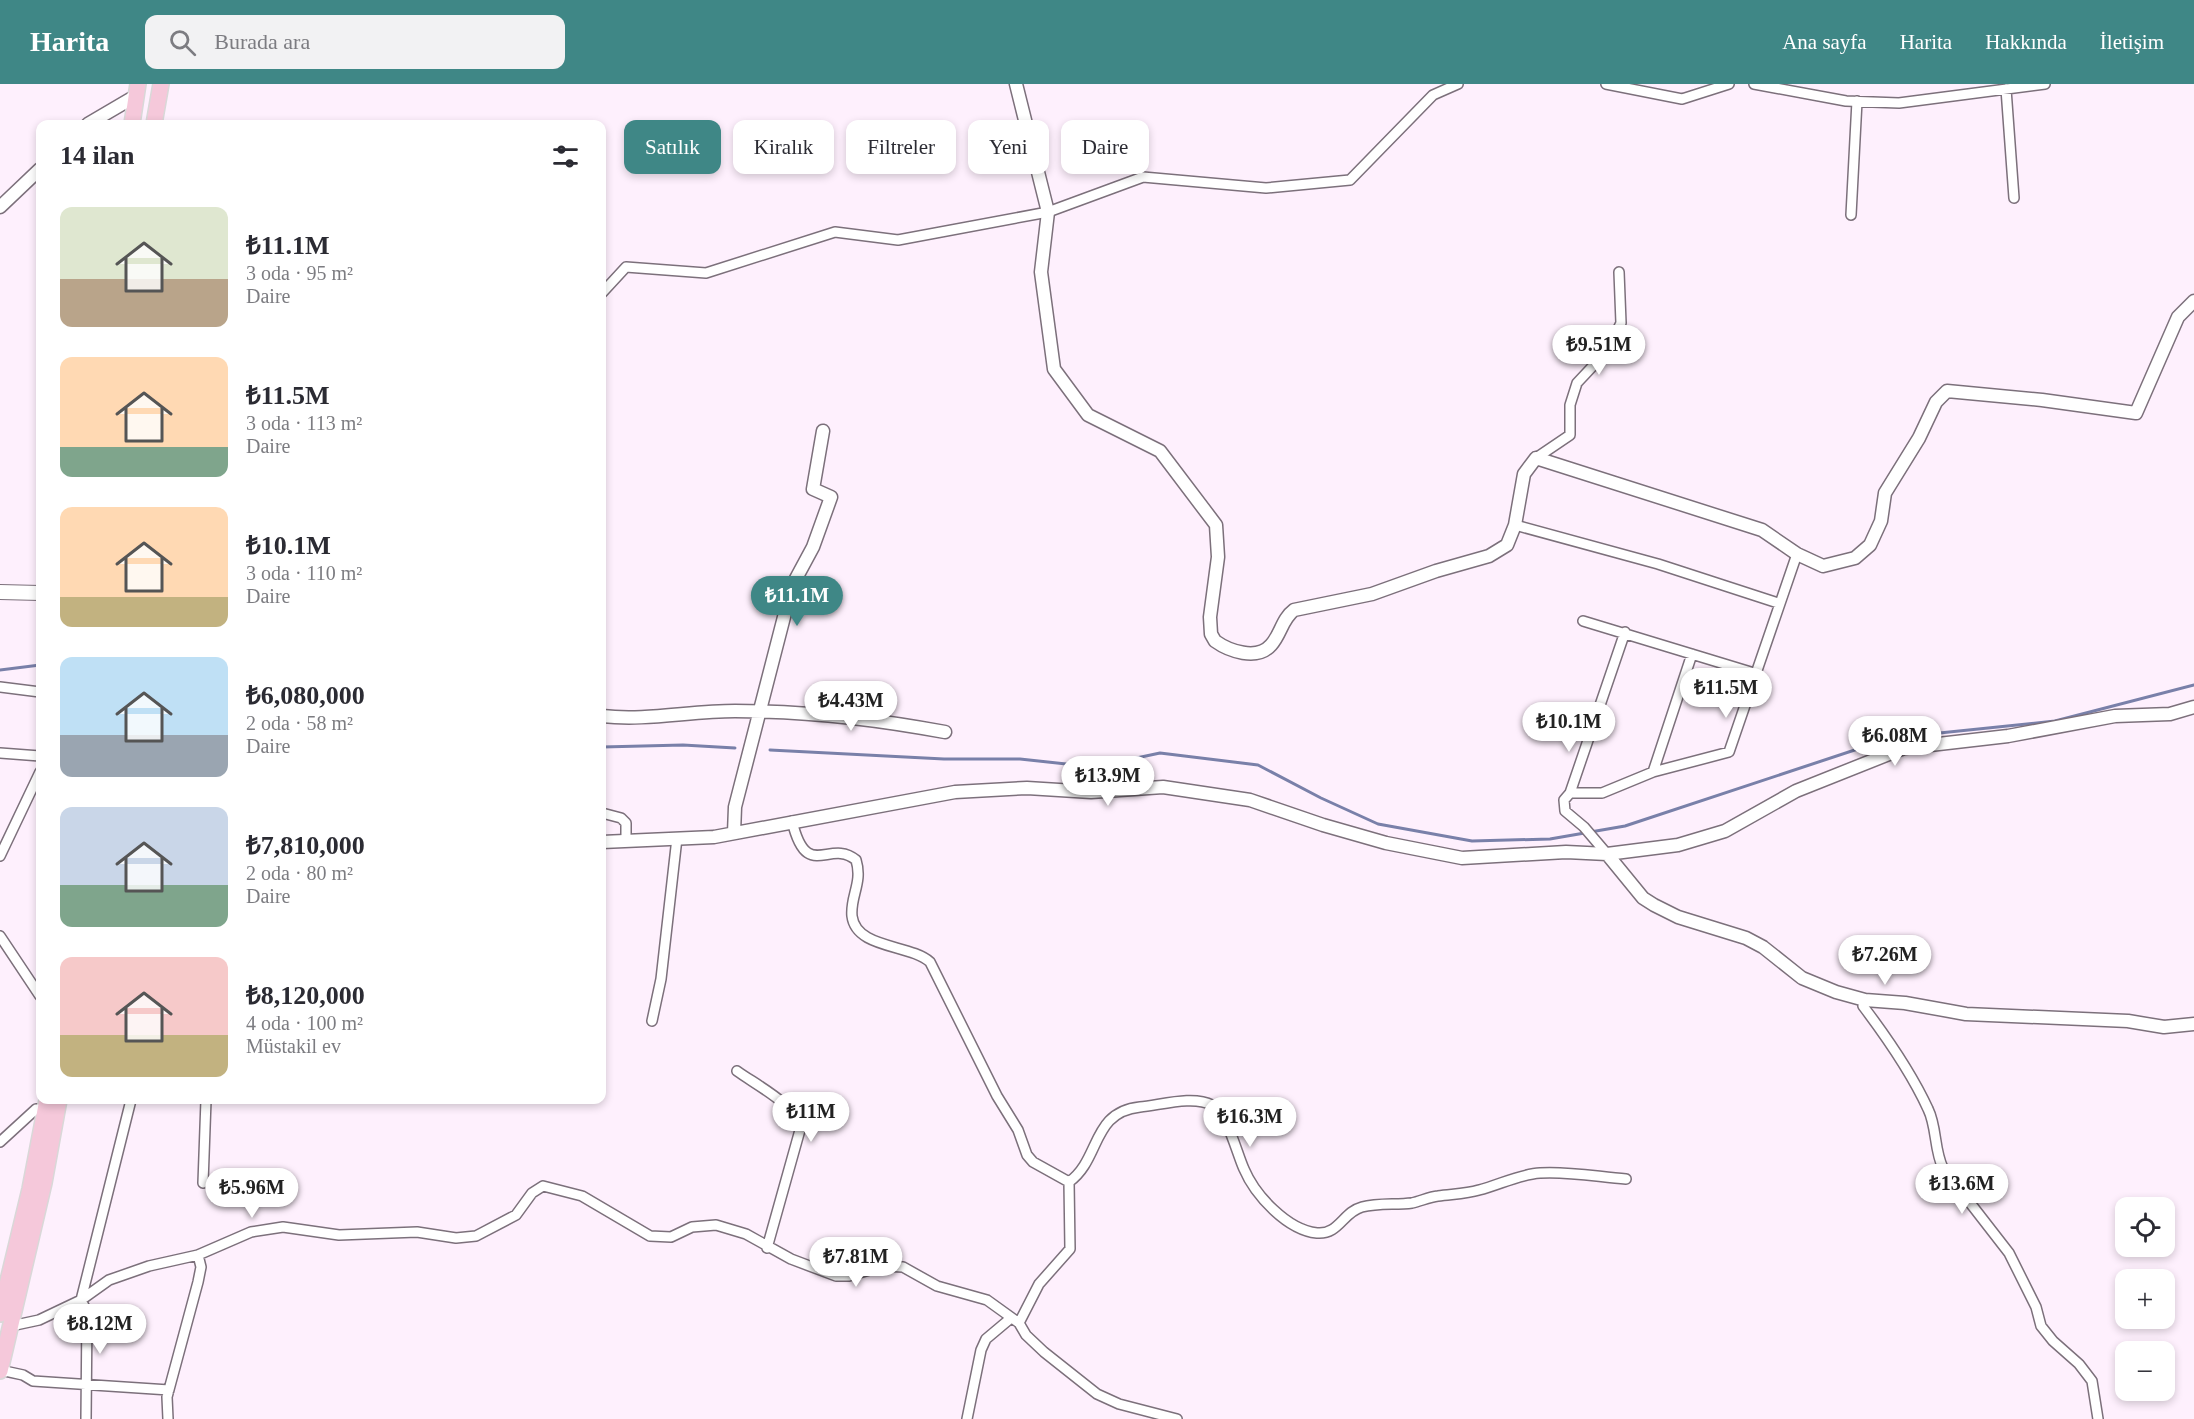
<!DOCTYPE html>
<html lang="tr">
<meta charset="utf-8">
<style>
body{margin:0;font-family:Georgia,serif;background:#f2f2f3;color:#2b2b33;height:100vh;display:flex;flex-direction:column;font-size:22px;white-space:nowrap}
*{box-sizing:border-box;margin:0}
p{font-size:20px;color:#7c7c81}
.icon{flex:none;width:33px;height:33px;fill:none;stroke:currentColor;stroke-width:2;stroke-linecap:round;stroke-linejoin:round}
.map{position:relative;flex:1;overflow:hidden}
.details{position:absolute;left:36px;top:36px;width:570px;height:984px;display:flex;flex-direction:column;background:#fff;border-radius:12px;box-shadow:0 3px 9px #0003}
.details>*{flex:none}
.guide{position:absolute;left:624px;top:36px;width:570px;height:54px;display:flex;gap:12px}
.buttons{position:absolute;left:2115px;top:1113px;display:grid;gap:12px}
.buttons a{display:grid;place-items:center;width:60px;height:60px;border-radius:12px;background:#fff;box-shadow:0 3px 9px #0003;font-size:30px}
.price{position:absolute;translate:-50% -51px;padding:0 14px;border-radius:21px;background:#fff;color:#222;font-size:20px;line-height:39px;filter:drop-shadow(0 2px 3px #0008)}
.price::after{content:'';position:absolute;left:50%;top:36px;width:18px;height:14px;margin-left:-9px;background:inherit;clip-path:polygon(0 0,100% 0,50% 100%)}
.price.on{background:#3f8786;color:#fff}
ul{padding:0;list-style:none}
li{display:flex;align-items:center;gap:18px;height:150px;padding:0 24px}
li span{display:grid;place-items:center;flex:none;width:168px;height:120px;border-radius:12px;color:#555}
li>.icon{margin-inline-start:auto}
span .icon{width:72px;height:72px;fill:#fffc;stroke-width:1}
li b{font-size:26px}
h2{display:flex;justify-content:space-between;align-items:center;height:72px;padding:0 24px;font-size:26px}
.pill{padding:0 21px;border-radius:12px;background:#fff;box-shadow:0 3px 9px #0003;font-size:21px;line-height:54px}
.pill.on{background:#3f8786;color:#fff}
header{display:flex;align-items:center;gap:36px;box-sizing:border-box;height:84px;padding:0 30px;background:#3f8786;color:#fff}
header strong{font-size:28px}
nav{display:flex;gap:33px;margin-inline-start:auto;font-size:21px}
.search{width:420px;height:54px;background:#f2f2f3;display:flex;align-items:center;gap:15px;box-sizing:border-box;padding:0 21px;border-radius:12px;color:#7c7c81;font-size:22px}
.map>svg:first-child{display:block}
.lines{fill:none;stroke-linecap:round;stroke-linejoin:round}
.stream{stroke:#7980a9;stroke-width:3}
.minor-casing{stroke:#7c707b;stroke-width:12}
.tertiary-casing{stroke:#7c707b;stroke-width:15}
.secondary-casing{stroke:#7c707b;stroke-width:16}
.primary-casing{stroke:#d9d8d8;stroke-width:18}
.minor{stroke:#fff;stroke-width:9}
.tertiary{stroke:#fff;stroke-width:12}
.secondary{stroke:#fff;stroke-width:14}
.primary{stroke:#f5c8da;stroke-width:15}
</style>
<header>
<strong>Harita</strong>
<div class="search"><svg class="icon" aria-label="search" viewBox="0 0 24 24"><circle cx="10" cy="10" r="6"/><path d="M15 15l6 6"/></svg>Burada ara</div>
<nav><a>Ana sayfa</a><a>Harita</a><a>Hakkında</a><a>İletişim</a></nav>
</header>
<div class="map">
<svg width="2194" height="1335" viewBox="0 0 2194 1335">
<rect width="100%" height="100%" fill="#fef0fd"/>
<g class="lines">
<path class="stream" d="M0 586 40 581
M602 663 683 661 735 664
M770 666 944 675H1020L1094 683 1160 669 1258 681 1321 714 1378 740 1472 757 1550 755 1625 742 1891 654 2055 637 2194 601"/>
<g class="minor-casing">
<path id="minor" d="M1606 0 1682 15 1729 0
M1754 0 1846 17 1899 19 2045 0
M2006 5 2014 114
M1851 131 1857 17
M602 209 626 183 706 189 835 148 898 156 1048 128 1143 93 1266 104 1350 96 1433 11 1458 0
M1536 374 1570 351V321L1577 299 1607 267 1621 239 1619 188
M1515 441 1658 480 1778 519
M1583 537 1754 589
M0 603 40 608
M0 669 40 672
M1653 688 1692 570
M1570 709H1602L1653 688 1729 668 1797 470
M602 729 621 734 626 739V755
M792 737C807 799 829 754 856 776 863 799 850 812 852 832 856 865 910 860 930 878L997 1012 1018 1046 1027 1071 1033 1078 1069 1098
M1607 770 1584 743 1565 727 1564 716 1570 709 1625 548
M0 772 40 688
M0 852 40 912
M1865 916 1863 922C1888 955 1911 988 1928 1025 1937 1043 1934 1066 1943 1084L2009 1169 2036 1223 2041 1242 2053 1257 2079 1280 2092 1297 2098 1335
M652 937 661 895 677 754
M737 987C756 1001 799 1022 800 1046L767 1164
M0 1058 36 1025 46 1026
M203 1099 206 1016
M1019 1239 1039 1200 1070 1165 1069 1098C1101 1075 1091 1028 1140 1023 1161 1021 1193 1011 1212 1021 1227 1028 1237 1070 1244 1085 1255 1111 1287 1146 1317 1149 1339 1151 1343 1128 1362 1123 1378 1119 1396 1121 1412 1119 1421 1117 1429 1113 1438 1112 1452 1110 1466 1110 1479 1106 1499 1101 1520 1090 1540 1089 1568 1087 1599 1093 1626 1095
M11 1242 39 1236 81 1216 109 1196 149 1182 198 1171 251 1148 283 1143 339 1151 417 1148 456 1154 476 1152 516 1131 532 1109 543 1102 582 1112 650 1152 671 1153 692 1143 716 1141 746 1150 791 1175 836 1192H849L883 1182 903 1183 937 1202 987 1216 1019 1239 1026 1251 1044 1268 1097 1310 1119 1320 1177 1335
M0 1286 23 1291 33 1297 169 1306
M86 1335 87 1228 81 1216 131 1016
M168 1335 167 1313 198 1198 201 1183 198 1171
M967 1335 981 1266 986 1255 1011 1234"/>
</g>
<g class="tertiary-casing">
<path id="tertiary" d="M1016 0 1048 128 1041 188 1054 285 1088 331 1160 367 1216 441 1218 473 1210 533 1211 550 1215 557C1229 567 1257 577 1271 561 1281 550 1282 535 1294 526L1372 510 1436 487 1489 472 1507 461 1515 441 1524 390 1536 374 1762 446 1797 470 1823 482 1855 474 1870 461 1881 437 1885 409 1919 354 1936 318 1947 307 2042 316 2136 329 2178 233 2194 217
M88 40 134 13
M0 123 40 85
M602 632C646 637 690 627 735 627 806 627 876 635 945 648
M734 749 735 723 792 502 813 463 831 413 813 405 823 347
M602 758 714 753 955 708 1027 704 1091 708 1163 703 1250 716 1323 741 1386 759 1462 774 1566 768 1607 770 1678 761 1725 747 1796 707 1904 664 2008 652 2115 632 2170 630 2194 623
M1607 770 1643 814 1654 821 1678 833 1746 854 1763 863 1802 894 1836 908 1865 916 1905 919 1966 930 2128 937 2164 943 2194 940"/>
</g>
<g class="secondary-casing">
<path id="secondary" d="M0 508 40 509"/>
</g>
<g class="primary-casing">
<path id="primary" d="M132 40 138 0
M154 40 161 0
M0 1230 30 1105 47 1016
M0 1287 44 1099 59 1016"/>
</g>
<use href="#minor" class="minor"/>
<use href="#tertiary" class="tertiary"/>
<use href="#secondary" class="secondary"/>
<use href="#primary" class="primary"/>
</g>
</svg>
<div class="buttons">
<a><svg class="icon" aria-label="locate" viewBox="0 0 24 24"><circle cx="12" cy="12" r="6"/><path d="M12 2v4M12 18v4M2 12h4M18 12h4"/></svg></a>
<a>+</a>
<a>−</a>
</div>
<b class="price" style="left:1599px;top:292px">₺9.51M</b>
<b class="price on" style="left:797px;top:543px">₺11.1M</b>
<b class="price" style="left:1726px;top:635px">₺11.5M</b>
<b class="price" style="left:851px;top:648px">₺4.43M</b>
<b class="price" style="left:1569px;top:669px">₺10.1M</b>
<b class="price" style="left:1895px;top:683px">₺6.08M</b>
<b class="price" style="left:1108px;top:723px">₺13.9M</b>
<b class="price" style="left:1885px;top:902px">₺7.26M</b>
<b class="price" style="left:811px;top:1059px">₺11M</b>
<b class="price" style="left:1250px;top:1064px">₺16.3M</b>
<b class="price" style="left:1962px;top:1131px">₺13.6M</b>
<b class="price" style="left:252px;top:1135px">₺5.96M</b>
<b class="price" style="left:856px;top:1204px">₺7.81M</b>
<b class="price" style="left:100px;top:1271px">₺8.12M</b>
<div class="guide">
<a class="pill on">Satılık</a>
<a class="pill">Kiralık</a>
<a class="pill">Filtreler</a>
<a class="pill">Yeni</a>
<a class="pill">Daire</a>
</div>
<section class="details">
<h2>14 ilan<svg class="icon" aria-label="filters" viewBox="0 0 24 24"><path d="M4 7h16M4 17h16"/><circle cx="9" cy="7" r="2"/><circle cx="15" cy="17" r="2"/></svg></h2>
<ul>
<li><span style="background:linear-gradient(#dfe7d0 60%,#b9a48a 0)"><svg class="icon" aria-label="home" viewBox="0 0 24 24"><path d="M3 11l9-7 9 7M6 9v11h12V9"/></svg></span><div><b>₺11.1M</b><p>3 oda · 95 m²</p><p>Daire</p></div></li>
<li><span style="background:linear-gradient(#ffd9b3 75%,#7fa58c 0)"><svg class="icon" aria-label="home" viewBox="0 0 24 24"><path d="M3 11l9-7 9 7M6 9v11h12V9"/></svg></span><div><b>₺11.5M</b><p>3 oda · 113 m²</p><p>Daire</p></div></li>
<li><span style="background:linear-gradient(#ffd9b3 75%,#c2b280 0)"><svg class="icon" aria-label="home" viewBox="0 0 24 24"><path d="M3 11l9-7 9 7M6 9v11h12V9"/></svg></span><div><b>₺10.1M</b><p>3 oda · 110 m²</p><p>Daire</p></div></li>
<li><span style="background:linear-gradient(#bfe0f5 65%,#9aa5b1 0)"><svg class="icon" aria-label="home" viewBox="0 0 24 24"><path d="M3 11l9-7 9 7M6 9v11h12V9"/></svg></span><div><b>₺6,080,000</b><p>2 oda · 58 m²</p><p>Daire</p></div></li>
<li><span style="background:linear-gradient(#c9d6e8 65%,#7fa58c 0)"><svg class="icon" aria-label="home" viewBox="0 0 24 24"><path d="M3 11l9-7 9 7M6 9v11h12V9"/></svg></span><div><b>₺7,810,000</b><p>2 oda · 80 m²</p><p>Daire</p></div></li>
<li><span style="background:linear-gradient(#f6c9c9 65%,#c2b280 0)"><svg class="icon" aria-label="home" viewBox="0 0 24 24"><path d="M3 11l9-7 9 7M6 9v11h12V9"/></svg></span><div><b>₺8,120,000</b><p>4 oda · 100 m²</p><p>Müstakil ev</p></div></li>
</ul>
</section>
</div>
